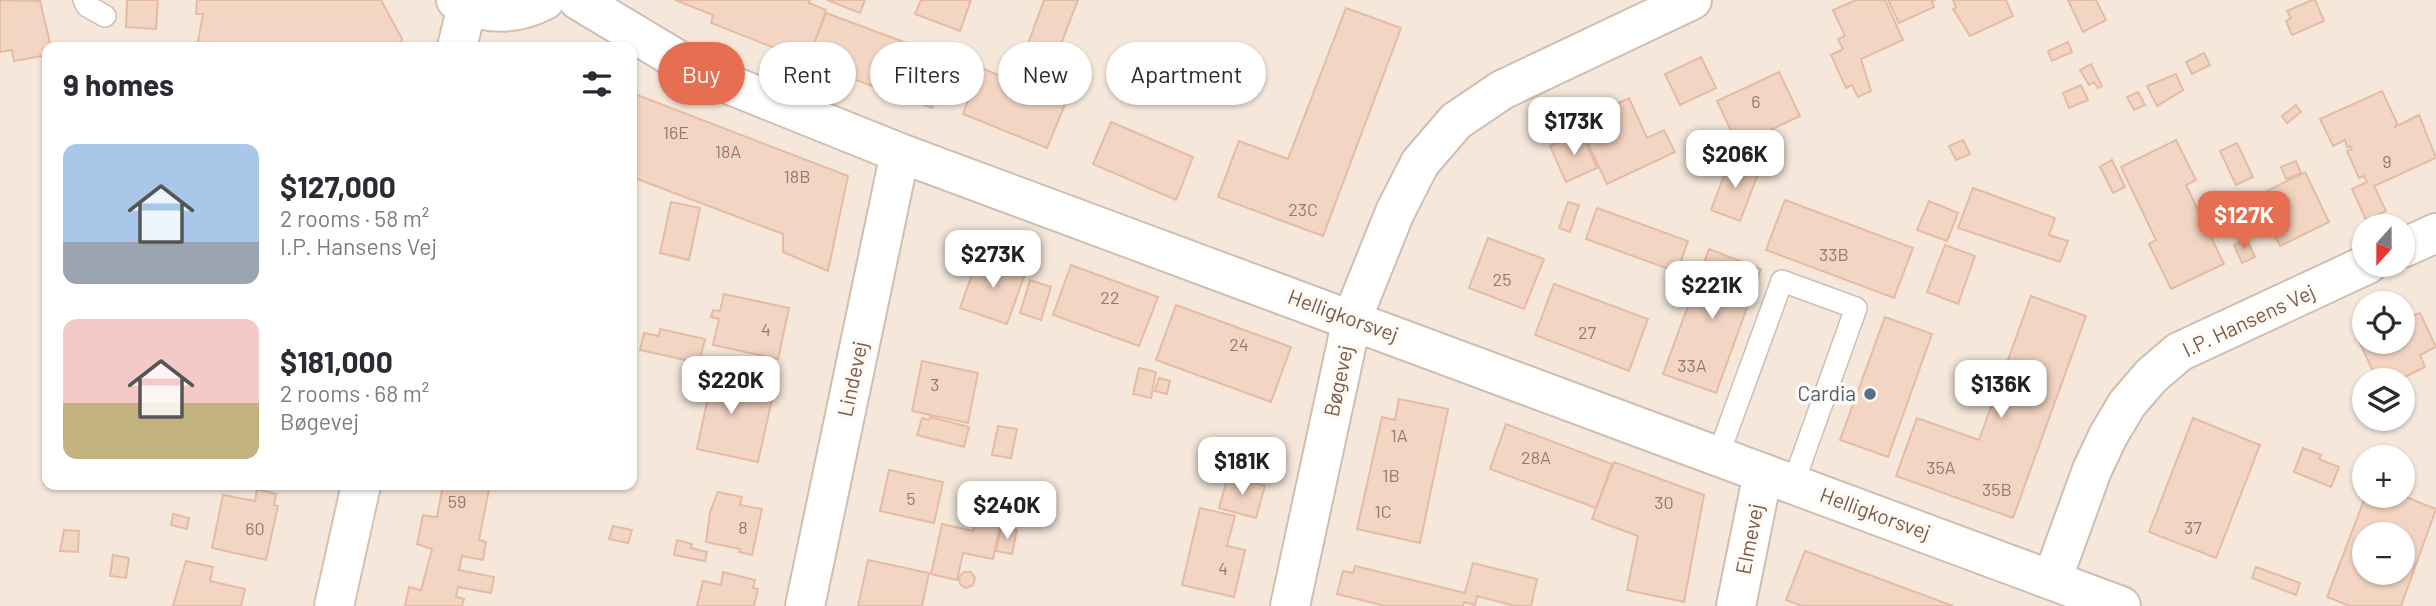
<!DOCTYPE html>
<meta charset="utf-8">
<style>
body{margin:0;font-family:Barlow,sans-serif;background:#f2f2f3;color:#2b2b33;height:100vh;display:flex;flex-direction:column;font-size:26px;white-space:nowrap}
*{box-sizing:border-box;margin:0}
p{font-size:23px;color:#7c7c81}
.icon{flex:none;width:38px;height:38px;fill:none;stroke:currentColor;stroke-width:2;stroke-linecap:round;stroke-linejoin:round}
.map{position:relative;flex:1;overflow:hidden}
.side{position:absolute;left:42px;top:42px;width:595px;height:448px;display:flex;flex-direction:column;background:#fff;border-radius:14px;box-shadow:0 2px 5px #0004}
.side>*{flex:none}
.hud{position:absolute;left:658px;top:42px;width:665px;height:63px;display:flex;gap:14px}
.needle{width:46px;rotate:201deg}
.buttons{position:absolute;left:2352px;top:214px;display:grid;gap:14px}
.buttons a{display:grid;place-items:center;width:63px;height:63px;border-radius:50%;background:#fff;box-shadow:0 2px 5px #0004;font-size:35px}
.price{position:absolute;translate:-50% -60px;padding:0 16px;border-radius:14px;background:#fff;color:#222;font-size:23px;line-height:46px;filter:drop-shadow(0 2px 4px #0008)}
.price::after{content:'';position:absolute;left:50%;top:42px;width:21px;height:16px;margin-left:-10px;background:inherit;clip-path:polygon(0 0,100% 0,50% 100%)}
.price.active{background:#e76f51;color:#fff}
ul{padding:0;list-style:none}
li{display:flex;align-items:center;gap:21px;height:175px;padding:0 21px}
li span{display:grid;place-items:center;flex:none;width:196px;height:140px;border-radius:14px;color:#555}
li>.icon{margin-inline-start:auto}
span .icon{width:84px;height:84px;fill:#fffc;stroke-width:1}
li b{font-size:30px}
h2{display:flex;justify-content:space-between;align-items:center;height:84px;padding:0 21px;font-size:30px}
.chip{padding:0 24px;border-radius:32px;background:#fff;box-shadow:0 2px 5px #0004;font-size:24px;line-height:63px}
.chip.active{background:#e76f51;color:#fff}
.map>svg:first-child{display:block}
.residential{fill:#f5e8da;fill-rule:evenodd}
.building{fill:#f3d5c3;stroke:#e6bba3;stroke-width:2;fill-rule:evenodd}
.lines{fill:none;stroke-linecap:round;stroke-linejoin:round}
.lane-casing{stroke:#d1beb0;stroke-width:24}
.street-casing{stroke:#d1beb0;stroke-width:42}
.secondary-casing{stroke:#d6c0b0;stroke-width:42}
.lane{stroke:#fff;stroke-width:21}
.street{stroke:#fff;stroke-width:38}
.secondary{stroke:#fff;stroke-width:38}
.service-dot{fill:#5c6f8a;stroke:#fffaf3;stroke-width:2.5}
.labels{text-anchor:middle;stroke-width:7;stroke-linejoin:round;paint-order:stroke}
.number-label{font-size:18px;fill:#987a6a}
.street-label{font-size:21px;fill:#7a5c4d;stroke:#fffaf3}
.service-label{font-size:21px;fill:#4e5e75;stroke:#fffaf3;text-anchor:end}
</style>
<div class="map">
<svg width="2436" height="606" viewBox="0 0 2436 606">
<rect width="100%" height="100%" fill="#fdf6ec"/>
<path class="residential" d="M0 0H2436V606H0ZM47 47H632V485H47ZM2364 226H2403V264H2364ZM2364 303H2403V341H2364ZM2364 380H2403V418H2364ZM2364 457H2403V495H2364ZM2364 534H2403V572H2364Z"/>
<path class="building" d="M0 0 40 1 51 47H47V55L14 61 12 50 0 52Z
M127 0H158L156 29 126 27Z
M197 0H381L402 39 400 47H197L203 14H196Z
M675 0H810L809 3 826 10 808 61 711 23 713 15Z
M827 0H865L860 13Z
M921 0H971L960 31 915 14Z
M1044 0H1078L1054 62 1025 52Z
M1856 0H1885L1903 40 1861 59 1871 91 1858 97 1852 85 1846 88 1831 55 1843 49 1838 39 1845 36 1833 10Z
M1888 0H1935L1932 2 1934 7 1899 23Z
M1953 0H2006L2013 16 1970 36 1953 9 1956 8Z
M2068 0H2096L2106 20 2083 32Z
M2312 0H2315L2324 21 2292 35 2286 21 2291 18 2287 11Z
M1346 8 1401 28 1323 236 1218 197 1239 141 1288 159Z
M826 13 950 59 932 108 807 62Z
M2068 42 2072 52 2052 61 2048 51Z
M2204 53 2210 65 2192 74 2186 62Z
M1701 57 1716 88 1680 105 1665 74Z
M2091 64 2102 86 2098 88 2094 82 2089 85 2080 70Z
M981 68 1066 102 1047 148 963 114Z
M1779 72 1800 116 1758 136 1763 147 1743 156 1717 101Z
M2176 74 2183 90 2157 106 2147 86Z
M2081 85 2088 100 2069 108 2063 93Z
M2382 91 2397 123 2395 127 2419 115 2436 158 2374 186 2386 211 2366 220 2352 189 2367 182 2364 176 2359 178 2347 151 2352 149 2350 146 2347 147 2345 140 2333 146 2320 119Z
M2138 92 2145 105 2134 110 2127 97Z
M632 93 848 176 828 271 783 252V234L632 177Z
M1629 98 1647 138 1664 130 1675 152 1607 184 1578 122Z
M2296 105 2301 112 2287 123 2282 116Z
M1111 122 1193 157 1176 200 1093 164Z
M1581 132 1597 168 1566 182 1550 146Z
M1963 140 1970 154 1956 160 1949 146Z
M2176 140 2196 180 2186 185 2224 264 2171 289 2149 244 2156 240 2121 167Z
M2237 143 2253 177 2236 185 2220 151Z
M1735 159 1757 168 1755 173 1758 174 1740 221 1711 210 1728 165 1732 166Z
M2112 160 2125 187 2113 193 2100 167Z
M2296 161 2301 173 2286 179 2281 167Z
M2305 172 2329 222 2280 246 2265 217 2271 215 2261 194Z
M1973 188 2055 218 2049 235 2068 241 2060 262 1958 228Z
M1785 200 1913 248 1894 298 1766 250Z
M1929 201 1958 213 1947 241 1917 230Z
M671 202 700 208 689 260 660 253Z
M1568 202 1579 205 1570 232 1559 228Z
M1597 208 1688 241 1677 272 1586 239Z
M1488 238 1544 259 1524 309 1469 288Z
M2246 239 2255 257 2242 263 2234 245Z
M1945 245 1975 256 1958 304 1927 292Z
M1709 249 1761 269 1716 393 1663 374Z
M979 255 1026 271 1007 324 960 308Z
M1071 265 1158 297 1139 346 1053 315Z
M1030 280 1051 287 1041 320 1020 313Z
M1554 284 1648 319 1629 371 1535 335Z
M724 294 789 308 778 359 713 345 719 319 711 317 713 310 720 311Z
M2031 296 2086 316 2013 518 1896 476 1917 418 1979 440Z
M1176 305 1291 347 1271 402 1156 360Z
M2420 313 2436 347 2420 355 2425 367 2399 380H2377L2355 332 2364 328V341H2403V319Z
M1885 317 1932 334 1888 457 1840 440Z
M660 329 705 339 699 363 640 350 644 333 659 336Z
M922 361 978 373 968 423 912 411Z
M699 364 743 373 739 392 772 399 758 462 697 449 710 388 694 385Z
M1139 368 1156 372 1151 398 1133 394Z
M1159 378 1170 381 1167 394 1155 391Z
M1399 399 1448 409 1420 543 1357 529 1382 417 1395 420Z
M930 417 969 427 964 447 917 435 922 418 929 420Z
M2193 418 2260 445 2216 558 2149 532Z
M1506 424 1612 464 1596 508 1490 469Z
M998 426 1017 429 1011 458 992 455Z
M2303 448 2321 455 2319 459 2339 467 2331 487 2294 472Z
M1614 462 1704 495 1684 602 1627 590 1638 536 1592 519Z
M889 470 943 482 934 523 880 511Z
M1228 476 1265 486 1256 518 1219 508Z
M443 485H487L486 489H489L479 540 486 542 483 560 462 556 459 570 494 577 491 593 458 587 456 597 464 599 462 606H405L409 587 421 590 432 549 417 544 423 515 437 517Z
M257 489 276 494 274 505 278 506 266 560 212 548 223 495 255 501Z
M718 492 742 497 740 505 762 509 752 555 739 552 740 549 706 542 710 512Z
M2366 495H2401L2436 509 2401 606H2350L2327 597ZM2364 534H2403V572H2364Z
M1200 508 1235 516 1227 546 1245 550 1234 597 1182 585Z
M173 514 189 518 187 529 171 525Z
M976 520 1000 526 993 559 963 553 957 580 931 574 942 524 973 531Z
M613 526 632 530 628 543 609 539Z
M1001 527 1017 530 1012 554 996 551Z
M64 530 79 531 78 552 60 551Z
M677 540 692 544 691 548 707 552 705 561 674 555Z
M1805 551 1953 606H1802L1786 600Z
M113 555 129 558 126 578 110 576Z
M868 560 929 573 922 606H858Z
M186 561 213 567 210 581 245 589 241 606H173Z
M1473 563 1537 579 1531 606H1515L1477 596 1475 605 1464 602 1463 606H1385L1337 594 1343 571 1353 573 1355 566 1465 593Z
M2256 567 2300 583 2296 595 2252 578Z
M723 572 755 580 753 588 758 589 754 606H697L703 581 721 585Z
M964 572H971L975 578 973 585 966 588 960 584 959 577Z"/>
<g class="lines">
<g class="lane-casing">
<path id="lane" d="M84 0 87 6 105 16
M1718 456 1782 281 1856 308 1793 484"/>
</g>
<g class="street-casing">
<path id="street" d="M578 0 698 72 900 153 2121 606
M2403 248 2436 233
M2052 580 2092 470 2108 436 2127 404 2151 376 2179 352 2368 264
M805 606 900 153
M1290 606 1352 319 1395 212 1420 163 1456 121 1502 90 1692 0
M1736 606 1763 473"/>
</g>
<g class="secondary-casing">
<path id="secondary" d="M456 0C487 16 515 16 545 0
M457 47 467 6
M334 606 361 485"/>
</g>
<use href="#lane" class="lane"/>
<use href="#street" class="street"/>
<use href="#secondary" class="secondary"/>
</g>
<circle class="service-dot" cx="1870" cy="394" r="7"/>
<g class="labels">
<g class="number-label">
<text x="1756" y="108">6</text>
<text x="676" y="139">16E</text>
<text x="728" y="158">18A</text>
<text x="2387" y="168">9</text>
<text x="797" y="183">18B</text>
<text x="1303" y="216">23C</text>
<text x="1834" y="261">33B</text>
<text x="1502" y="286">25</text>
<text x="1110" y="304">22</text>
<text x="766" y="336">4</text>
<text x="1587" y="339">27</text>
<text x="1239" y="351">24</text>
<text x="1692" y="372">33A</text>
<text x="935" y="391">3</text>
<text x="1399" y="442">1A</text>
<text x="1536" y="464">28A</text>
<text x="1941" y="474">35A</text>
<text x="1391" y="482">1B</text>
<text x="1997" y="496">35B</text>
<text x="911" y="505">5</text>
<text x="457" y="508">59</text>
<text x="1664" y="509">30</text>
<text x="1383" y="518">1C</text>
<text x="743" y="534">8</text>
<text x="2193" y="534">37</text>
<text x="255" y="535">60</text>
<text x="1223" y="575">4</text>
</g>
<g class="street-label">
<text transform="translate(1343 316) rotate(20)" y="7">Helligkorsvej</text>
<text transform="translate(2249 321) rotate(-25)" y="7">I.P. Hansens Vej</text>
<text transform="translate(853 379) rotate(-78)" y="7">Lindevej</text>
<text transform="translate(1339 381) rotate(-78)" y="7">Bøgevej</text>
<text transform="translate(1875 514) rotate(20)" y="7">Helligkorsvej</text>
<text transform="translate(1750 539) rotate(-79)" y="7">Elmevej</text>
</g>
<g class="service-label">
<text x="1856" y="401">Cardia</text>
</g>
</g>
</svg>
<div class="buttons">
<a><svg class="needle" viewBox="-14 -14 28 28"><path d="M0-13l5 13h-10z" fill="#e53935"/><path d="M0 13l5-13h-10z" fill="#7c7c81"/></svg></a>
<a><svg class="icon" aria-label="locate" viewBox="0 0 24 24"><circle cx="12" cy="12" r="6"/><path d="M12 2v4M12 18v4M2 12h4M18 12h4"/></svg></a>
<a><svg class="icon" aria-label="layers" viewBox="0 0 24 24"><path d="M12 4l9 5-9 5-9-5zM3 14l9 5 9-5"/></svg></a>
<a>+</a>
<a>−</a>
</div>
<b class="price" style="left:1574px;top:157px">$173K</b>
<b class="price" style="left:1735px;top:190px">$206K</b>
<b class="price active" style="left:2244px;top:251px">$127K</b>
<b class="price" style="left:993px;top:290px">$273K</b>
<b class="price" style="left:1712px;top:321px">$221K</b>
<b class="price" style="left:731px;top:416px">$220K</b>
<b class="price" style="left:2001px;top:420px">$136K</b>
<b class="price" style="left:1242px;top:497px">$181K</b>
<b class="price" style="left:1007px;top:541px">$240K</b>
<div class="hud">
<a class="chip active">Buy</a>
<a class="chip">Rent</a>
<a class="chip">Filters</a>
<a class="chip">New</a>
<a class="chip">Apartment</a>
</div>
<section class="side">
<h2>9 homes<svg class="icon" aria-label="filters" viewBox="0 0 24 24"><path d="M4 7h16M4 17h16"/><circle cx="9" cy="7" r="2"/><circle cx="15" cy="17" r="2"/></svg></h2>
<ul>
<li><span style="background:linear-gradient(#a9c7e8 70%,#9aa5b1 0)"><svg class="icon" aria-label="home" viewBox="0 0 24 24"><path d="M3 11l9-7 9 7M6 9v11h12V9"/></svg></span><div><b>$127,000</b><p>2 rooms · 58 m²</p><p>I.P. Hansens Vej</p></div></li>
<li><span style="background:linear-gradient(#f6c9c9 60%,#c2b280 0)"><svg class="icon" aria-label="home" viewBox="0 0 24 24"><path d="M3 11l9-7 9 7M6 9v11h12V9"/></svg></span><div><b>$181,000</b><p>2 rooms · 68 m²</p><p>Bøgevej</p></div></li>
</ul>
</section>
</div>
